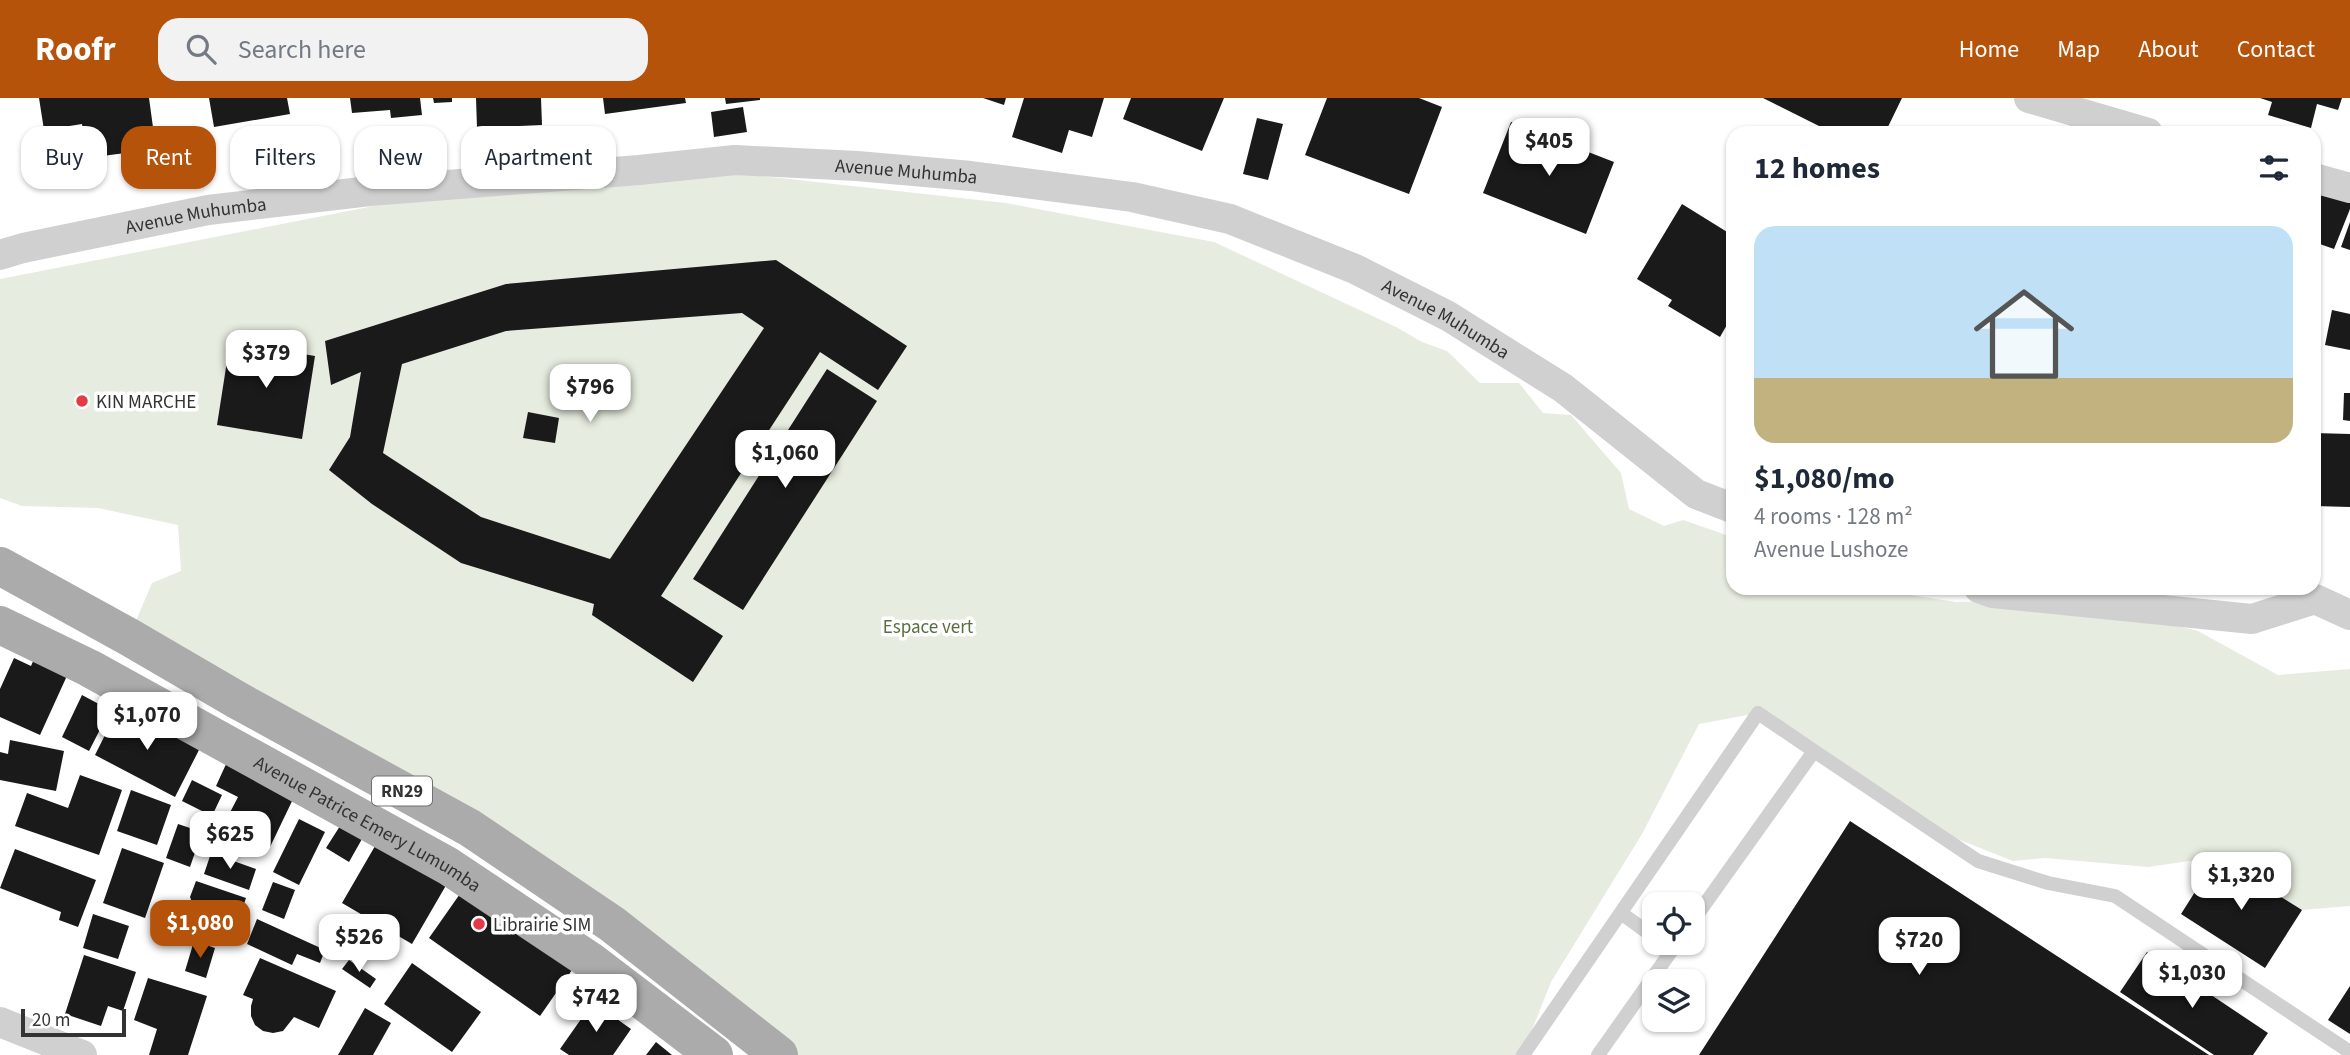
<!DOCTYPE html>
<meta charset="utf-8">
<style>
body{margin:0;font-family:"Source Sans 3",sans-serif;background:#f2f2f3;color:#1f2937;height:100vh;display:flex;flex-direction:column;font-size:26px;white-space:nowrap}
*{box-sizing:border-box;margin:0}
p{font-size:23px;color:#747a83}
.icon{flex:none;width:38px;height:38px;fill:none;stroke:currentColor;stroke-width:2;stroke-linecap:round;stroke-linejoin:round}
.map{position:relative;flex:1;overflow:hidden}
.details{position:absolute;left:1726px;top:28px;width:595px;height:469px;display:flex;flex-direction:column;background:#fff;border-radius:21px;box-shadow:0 2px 5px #0004}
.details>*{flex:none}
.guide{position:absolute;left:21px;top:28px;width:665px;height:63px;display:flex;gap:14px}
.controls{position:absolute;left:1642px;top:794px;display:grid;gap:14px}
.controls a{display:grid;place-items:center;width:63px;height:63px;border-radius:14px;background:#fff;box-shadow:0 2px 5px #0004;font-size:35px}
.scale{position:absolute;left:21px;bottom:18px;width:105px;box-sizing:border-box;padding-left:7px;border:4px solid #333;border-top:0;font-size:19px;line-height:24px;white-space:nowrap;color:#333;-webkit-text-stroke:5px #fff;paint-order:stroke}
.price{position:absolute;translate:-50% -60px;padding:0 16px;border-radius:14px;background:#fff;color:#222;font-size:23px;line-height:46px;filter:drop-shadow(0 2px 4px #0008)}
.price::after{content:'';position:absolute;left:50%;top:42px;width:21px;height:16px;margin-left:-10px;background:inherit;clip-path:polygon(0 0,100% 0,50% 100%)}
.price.active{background:#b45309;color:#fff}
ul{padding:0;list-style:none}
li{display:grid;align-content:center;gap:14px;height:371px;padding:0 28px}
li+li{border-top:2px solid #e0e1e3}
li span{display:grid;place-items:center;height:217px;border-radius:21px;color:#555}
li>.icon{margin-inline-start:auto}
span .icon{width:126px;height:126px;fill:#fffc;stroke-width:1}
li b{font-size:30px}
h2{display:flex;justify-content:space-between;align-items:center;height:84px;padding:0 28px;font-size:30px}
.tag{padding:0 24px;border-radius:21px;background:#fff;box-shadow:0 2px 5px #0004;font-size:24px;line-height:63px}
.tag.active{background:#b45309;color:#fff}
header{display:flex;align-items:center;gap:42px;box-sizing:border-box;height:98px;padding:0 35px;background:#b45309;color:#fff}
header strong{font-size:33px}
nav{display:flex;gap:38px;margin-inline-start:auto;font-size:24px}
.search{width:490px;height:63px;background:#f2f2f3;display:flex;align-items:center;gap:18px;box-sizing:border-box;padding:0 24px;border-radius:21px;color:#747a83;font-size:26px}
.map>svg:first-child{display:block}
.green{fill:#e6ecdf}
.building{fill:#1a1a1a;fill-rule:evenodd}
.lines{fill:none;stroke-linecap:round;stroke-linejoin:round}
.lane{stroke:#d0d0d0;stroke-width:14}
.street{stroke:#d0d0d0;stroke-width:30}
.primary{stroke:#ababab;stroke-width:38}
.poi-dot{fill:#e63946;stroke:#fff;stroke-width:2.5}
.labels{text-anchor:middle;stroke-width:7;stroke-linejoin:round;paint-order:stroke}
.shield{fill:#fff;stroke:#707070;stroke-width:2}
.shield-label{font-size:18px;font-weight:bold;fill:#333}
.street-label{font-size:19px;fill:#333;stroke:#fff}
.poi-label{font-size:19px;fill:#333;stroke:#fff;text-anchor:start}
.park-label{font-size:19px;fill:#56703f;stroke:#fff}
</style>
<header>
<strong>Roofr</strong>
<div class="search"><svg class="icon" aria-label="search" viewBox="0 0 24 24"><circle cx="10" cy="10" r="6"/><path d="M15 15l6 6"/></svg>Search here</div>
<nav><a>Home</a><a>Map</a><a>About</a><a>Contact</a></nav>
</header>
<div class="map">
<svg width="2350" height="957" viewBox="0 0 2350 957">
<rect width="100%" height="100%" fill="#fff"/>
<path class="green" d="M725 74 1006 105 1214 144 1396 229 1422 244 1447 253 1480 285H1519L1543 315 1571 317 1621 375 1629 411 1664 428 1683 422 1732 439V490H1887L1904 496 1956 504 2066 501 2198 533 2278 577 2350 571V808L2302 812 2217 759 2148 769 2045 760 2013 763 1922 727 1758 615 1699 626 1642 736 1551 884 1522 957H779L640 848 129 539 152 485 181 473 178 427 98 410 22 408 0 400V181L389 105Z"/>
<path class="building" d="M39 0H149L156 51 87 60 82 26 44 32Z
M209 0H287L290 16 214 29Z
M350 0H420L422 17 391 20 390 12 352 15Z
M433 0H452V4L434 5Z
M476 0H541L542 27 477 30Z
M603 0H685L686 5 605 16Z
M725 0H760V2L726 6Z
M983 0H1006L1004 7Z
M1024 0H1104L1092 39 1069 32 1062 55 1012 39Z
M1131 0H1224L1202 53 1123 21Z
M1327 0H1419L1442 9 1409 96 1305 57Z
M1763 0H1902L1885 35H1833Z
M2260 0H2342L2338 12 2317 6 2311 30 2268 17 2272 4Z
M743 9 747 34 714 39 711 14Z
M1257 20 1283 26 1268 82 1243 76Z
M1511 24 1614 64 1586 136 1483 95Z
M2314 86 2350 100V111L2334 151 2314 144Z
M1682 106 1732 137V218L1720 239 1668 208 1672 202 1637 181Z
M2350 124V152L2341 149Z
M776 162 907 248 878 292 820 254 661 498 723 538 693 584 592 517 594 506 461 465 372 406 329 372 350 339 361 274 331 287 325 243 506 186ZM742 215 764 230 610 461 481 419 383 355 402 266 506 233Z
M2332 212 2350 216V252L2325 247Z
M230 244 315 258 302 341 217 327Z
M827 271 877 303 743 512 693 481Z
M2344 295H2350V323L2343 322Z
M528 314 559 320 555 345 523 340Z
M2314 335 2350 336V409L2314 408Z
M37 554 71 569 40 637 0 619V591L14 560 31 568Z
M82 597 110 612 89 653 62 639Z
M119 609 200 650 175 699 95 657Z
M10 642 64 653 56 693 0 682V654L8 656Z
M227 664 295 697 270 749 224 726 238 699 216 688Z
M80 677 122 692 99 757 15 728 27 695 68 710Z
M192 682 222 697 212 718 182 703Z
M131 692 171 707 157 747 117 733Z
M299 721 325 734 299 787 273 774Z
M1850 723 2209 957H1699Z
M178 726 202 734 190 769 166 760Z
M340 728 362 741 349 764 326 750Z
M382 736 452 777 412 846 342 805Z
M122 750 164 765 145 820 103 805Z
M15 751 96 782 78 829 59 822 61 814 0 790Z
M211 755 256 771 249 792 204 776Z
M2217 759 2302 812 2265 870 2181 816Z
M196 783 246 800 232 840 202 829 190 799Z
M273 784 295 792 284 821 262 812Z
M462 793 572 872 540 918 429 840Z
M93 816 129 828 118 861 83 850Z
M257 821 325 852 320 865 297 856 292 867 247 846Z
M194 843 215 850 206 880 185 873Z
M2147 854 2268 935 2253 957H2214L2120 894Z
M84 857 136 874 123 913 108 908 101 928 65 916Z
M260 860 336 893 319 930 294 919 283 933 273 935 263 933 255 927 251 918V908L253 901 243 897Z
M349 862 376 881 370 890 342 871Z
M412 865 481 914 452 954 384 906Z
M148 880 207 898 188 957H149L157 931 134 922Z
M2350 888V936L2328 922Z
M593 904 631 931 613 957H569L560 951Z
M365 910 391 925 373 957H338Z
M656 944 672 957H646Z"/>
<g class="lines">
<path class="lane" d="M1621 815 1654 839
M1692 824 1814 653 1978 763 2048 785 2115 798 2350 954
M1523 957 1758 615 1814 653
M1598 957 1677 845"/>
<g class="street">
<path d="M2029 0 2148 35"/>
<path d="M2314 80 2350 90"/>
<path id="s1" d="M0 157 23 150 208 112 370 93 639 72 735 62 857 68 971 78 1132 99 1230 121 1355 171 1448 218 1563 290 1696 396 1732 410"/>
<path d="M1979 490 1993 495 2252 521 2315 501 2350 517"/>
<path d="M0 924 82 957"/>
</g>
<g class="primary">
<path d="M0 468 129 539 237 602 470 730 612 826 779 957"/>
<path id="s2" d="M0 527 89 570 448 768 589 862 714 957"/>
</g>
</g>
<g class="poi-dot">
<circle cx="82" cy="303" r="7"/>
<circle cx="479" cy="826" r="7"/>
</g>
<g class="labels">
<rect class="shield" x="372" y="678.5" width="60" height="29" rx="5"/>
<g class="shield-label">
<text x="402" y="699">RN29</text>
</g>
<g class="street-label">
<text dy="7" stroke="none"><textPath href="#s1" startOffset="914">Avenue Muhumba</textPath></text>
<text dy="7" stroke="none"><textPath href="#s1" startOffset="200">Avenue Muhumba</textPath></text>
<text dy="7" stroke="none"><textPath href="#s1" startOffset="1480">Avenue Muhumba</textPath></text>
<text dy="7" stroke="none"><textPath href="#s2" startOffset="418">Avenue Patrice Emery Lumumba</textPath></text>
</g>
<g class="poi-label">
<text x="96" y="310">KIN MARCHE</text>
<text x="493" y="833">Librairie SIM</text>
</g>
<g class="park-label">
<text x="928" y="535">Espace vert</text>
</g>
</g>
</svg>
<div class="controls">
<a><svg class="icon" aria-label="locate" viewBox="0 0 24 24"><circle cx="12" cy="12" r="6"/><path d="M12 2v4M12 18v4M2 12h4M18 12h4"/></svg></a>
<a><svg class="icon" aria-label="layers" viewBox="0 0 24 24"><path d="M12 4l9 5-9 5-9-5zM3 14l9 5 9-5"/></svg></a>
</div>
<div class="scale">20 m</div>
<b class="price" style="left:1549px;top:80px">$405</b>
<b class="price" style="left:266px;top:292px">$379</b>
<b class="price" style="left:590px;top:326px">$796</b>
<b class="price" style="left:785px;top:392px">$1,060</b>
<b class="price" style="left:147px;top:654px">$1,070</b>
<b class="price" style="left:230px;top:773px">$625</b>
<b class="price" style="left:2241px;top:814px">$1,320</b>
<b class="price active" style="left:200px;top:862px">$1,080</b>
<b class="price" style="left:359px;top:876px">$526</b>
<b class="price" style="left:1919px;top:879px">$720</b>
<b class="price" style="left:2192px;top:912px">$1,030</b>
<b class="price" style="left:596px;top:936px">$742</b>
<div class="guide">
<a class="tag">Buy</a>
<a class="tag active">Rent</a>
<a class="tag">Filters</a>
<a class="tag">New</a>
<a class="tag">Apartment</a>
</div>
<section class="details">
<h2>12 homes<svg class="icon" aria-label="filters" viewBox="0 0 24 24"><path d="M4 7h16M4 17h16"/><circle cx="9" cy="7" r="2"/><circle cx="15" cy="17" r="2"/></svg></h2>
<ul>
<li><span style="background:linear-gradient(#bfe0f5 70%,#c2b280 0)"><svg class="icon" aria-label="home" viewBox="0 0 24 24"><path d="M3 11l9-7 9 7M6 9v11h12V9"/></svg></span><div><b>$1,080/mo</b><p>4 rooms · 128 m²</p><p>Avenue Lushoze</p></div></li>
</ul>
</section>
</div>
